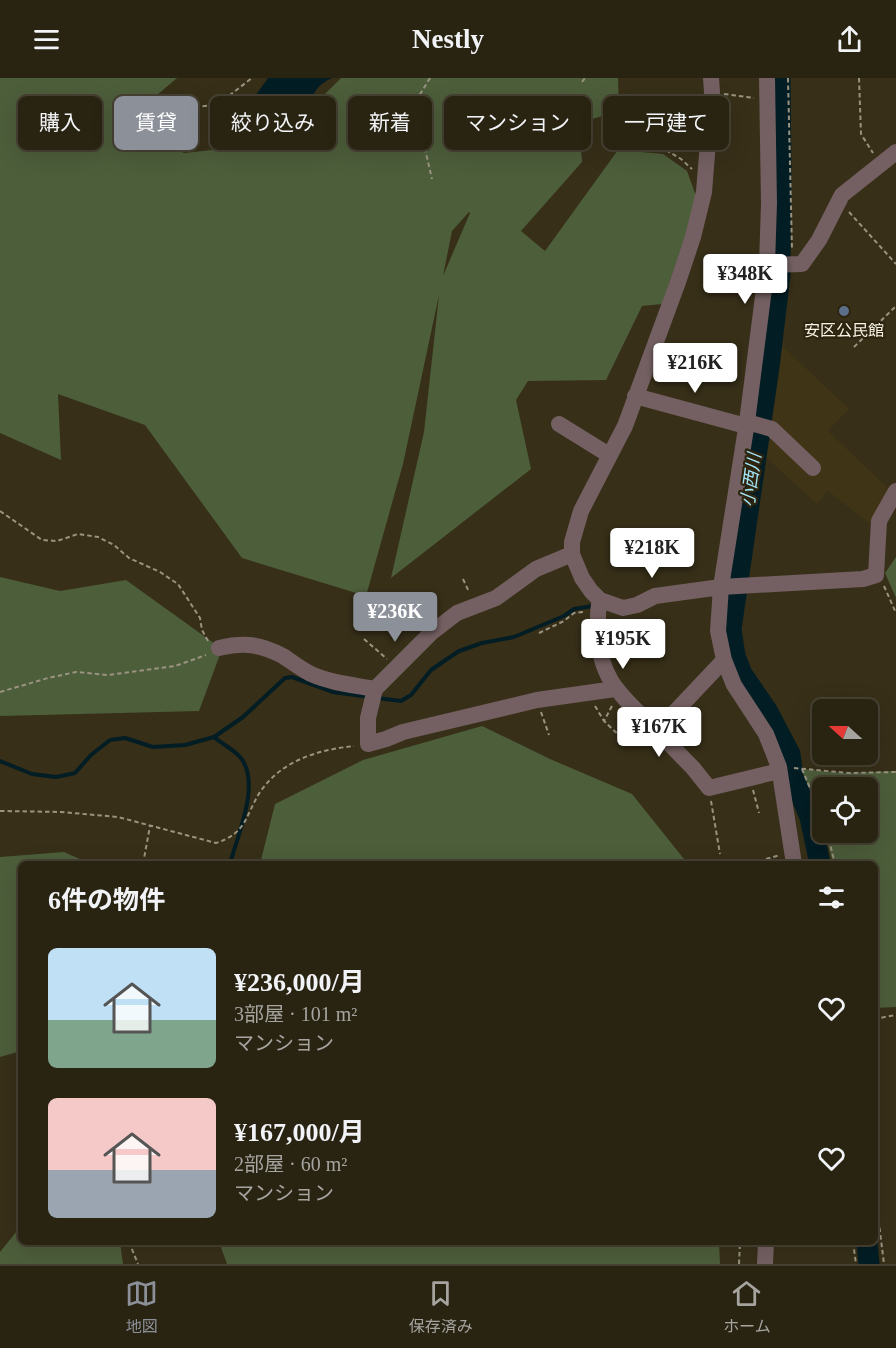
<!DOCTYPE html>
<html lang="ja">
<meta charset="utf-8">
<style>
body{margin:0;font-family:"Times New Roman","Noto Sans JP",serif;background:#312b1b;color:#f1f3f6;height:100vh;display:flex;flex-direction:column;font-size:22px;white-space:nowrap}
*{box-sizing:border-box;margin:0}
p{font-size:20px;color:#a5a49f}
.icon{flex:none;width:33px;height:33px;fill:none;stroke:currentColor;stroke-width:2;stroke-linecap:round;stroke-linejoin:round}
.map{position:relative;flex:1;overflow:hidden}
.details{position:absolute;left:18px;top:783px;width:860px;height:384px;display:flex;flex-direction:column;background:#292312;border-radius:9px;box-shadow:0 6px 24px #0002,0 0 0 2px #454032}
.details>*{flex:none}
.guide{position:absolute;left:18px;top:18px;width:861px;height:54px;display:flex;gap:12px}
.needle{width:39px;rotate:291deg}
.fabs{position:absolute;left:812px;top:621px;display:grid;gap:12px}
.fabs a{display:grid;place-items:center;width:66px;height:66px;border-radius:9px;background:#292312;box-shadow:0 6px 24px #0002,0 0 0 2px #454032;font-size:30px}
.price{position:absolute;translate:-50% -51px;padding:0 14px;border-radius:6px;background:#fff;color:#222;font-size:20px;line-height:39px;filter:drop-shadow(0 2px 3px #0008)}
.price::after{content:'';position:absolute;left:50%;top:36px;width:18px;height:14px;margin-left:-9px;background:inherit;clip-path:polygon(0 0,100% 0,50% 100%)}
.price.active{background:#8c9099;color:#fff}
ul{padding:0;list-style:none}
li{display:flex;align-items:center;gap:18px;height:150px;padding:0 30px}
li span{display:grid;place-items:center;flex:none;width:168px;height:120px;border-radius:9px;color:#555}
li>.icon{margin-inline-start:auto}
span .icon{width:72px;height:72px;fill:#fffc;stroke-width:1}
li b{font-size:26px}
h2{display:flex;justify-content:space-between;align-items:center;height:72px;padding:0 30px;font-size:26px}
.pill{padding:0 21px;border-radius:9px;background:#292312;box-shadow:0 6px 24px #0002,0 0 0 2px #454032;font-size:21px;line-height:54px}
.pill.active{background:#8c9099;color:#fff}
header{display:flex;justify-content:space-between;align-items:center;height:78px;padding:0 30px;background:#292312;font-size:27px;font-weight:700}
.menu{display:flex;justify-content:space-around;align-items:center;height:84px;border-top:2px solid #454032;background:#292312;font-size:16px;color:#a5a49f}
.menu a{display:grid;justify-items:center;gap:3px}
.menu .active{color:#8c9099}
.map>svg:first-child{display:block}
.built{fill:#3f3416}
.forest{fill:#4d5e3b;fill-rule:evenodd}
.water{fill:#031d24}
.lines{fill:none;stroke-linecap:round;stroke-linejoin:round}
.stream{stroke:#031d24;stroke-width:4}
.river{stroke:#031d24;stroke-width:21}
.path{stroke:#999380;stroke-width:2;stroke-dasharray:4.5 3;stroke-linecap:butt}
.minor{stroke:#746062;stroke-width:16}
.service-dot{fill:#5c6f8a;stroke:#2d250f;stroke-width:2}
.labels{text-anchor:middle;stroke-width:4.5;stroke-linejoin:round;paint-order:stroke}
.poi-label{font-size:16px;fill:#f8f3e5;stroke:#2d250f}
.water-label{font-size:18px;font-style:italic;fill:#a4e5f8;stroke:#2d250f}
</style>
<header><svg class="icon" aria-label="menu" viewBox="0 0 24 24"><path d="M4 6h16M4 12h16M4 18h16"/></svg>Nestly<svg class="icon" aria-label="share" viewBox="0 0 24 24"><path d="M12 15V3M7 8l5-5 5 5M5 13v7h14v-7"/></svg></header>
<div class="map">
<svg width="896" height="1186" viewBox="0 0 896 1186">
<rect width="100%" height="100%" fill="#372f18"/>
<path class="built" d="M778 264 849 331 828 353 892 414 875 450 828 413 817 426 761 375Z"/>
<path class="forest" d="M0 0H177L130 40 184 75 276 65 341 0H618L619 33 579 45 582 84 521 153 545 173 618 72 663 76 687 93 696 118 686 157 662 226 642 228 606 302 528 303 516 322 531 391 391 500 424 354 439 217 403 386 366 518 242 480 145 347 58 316 61 382 0 355ZM469 134 470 135 443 198 452 153Z
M896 479V520L885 495Z
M0 499 60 513 126 502 222 571 199 633 0 638Z
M482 648 550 681 632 716 688 786H260L275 726 363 682Z
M801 691 844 695 896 693V929L875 930 874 786H833L825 755 867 754V710H822V744Z
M64 774 91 786H21V973L0 979V779Z
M21 1148V1164H120L123 1186H0V1174Z
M219 1164H719L720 1186H227Z"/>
<path class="water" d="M268 0H332C309 10 315 25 299 39 290 47 282 41 272 43 268 44 263 48 259 50L251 48 243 35Z"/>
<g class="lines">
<path class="stream" d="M377 620 401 623 411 617 431 592 459 573 482 565 514 559 564 538 574 531 593 528
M214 659C222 666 233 671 240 679 262 704 237 758 230 786
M0 683 32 696 56 699 75 695 91 677 110 662 125 660 153 669 185 667 214 659 243 639 285 600 292 599 333 614 370 619"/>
<path class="river" d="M780 0 781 95 780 197 769 289 731 551 735 578 742 596 768 634 790 676 793 699 810 739 820 786
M867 1164 869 1186"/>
<path class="path" d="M430 0 419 18 415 28 432 101
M788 0 792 172
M859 0 861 56 873 75
M582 4 585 0
M724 16 754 20
M153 41 169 31 217 27 252 0
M666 72 681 81 692 91
M849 134 896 186
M854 269 896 228
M667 275 689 280
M0 433 42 462 57 463 78 456 98 459 114 467 129 480 160 494 178 506 200 540 202 552 208 563
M463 501 469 514
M884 508 896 535
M539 555 564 543 574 535 584 534
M364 561 387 581
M0 614 48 600 76 594 108 597 175 588 206 577
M595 628 604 643
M612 628 604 643 627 665
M541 634 549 657
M794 690 849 695 896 694
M802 691 822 739
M753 712 759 735
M711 723 720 776
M0 733 61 734 118 739 216 765C247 755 245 738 260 714 282 682 318 672 354 668
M827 754 835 786
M766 781 780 777
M143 786 150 748
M874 941 896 937
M874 1105 884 1186
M129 1164 138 1186
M853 1164 856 1186
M739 1186 740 1164"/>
<path class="minor" d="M711 0 712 14 704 114 693 159 678 204 625 348 581 433 572 464V476L582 500 591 513 600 522 623 530 637 527 655 518 721 509 863 501 876 497 879 443 896 413
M767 0 769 125 767 187 747 344 721 509 718 553 724 582 734 607 766 656 779 689 794 786
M767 187 802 186 819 162 842 117 896 74
M635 318 746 348
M747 344 772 351 813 390
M559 346 609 377
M600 522C597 533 598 543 598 555 600 605 624 619 657 653
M219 570C244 564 260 566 283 578 292 584 301 591 311 596 331 605 353 607 375 611L431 555 457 535 496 520 536 491 572 476
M724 582 657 653 693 690 709 710 779 693
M375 611 368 640V666L386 661 403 654 537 622 615 611
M765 1186 766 1164"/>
</g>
<circle class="service-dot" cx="844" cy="233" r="6"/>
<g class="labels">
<g class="poi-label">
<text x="844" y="258">安区公民館</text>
</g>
<g class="water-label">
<text transform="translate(751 402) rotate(-82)" y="6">小西川</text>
</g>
</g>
</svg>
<div class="fabs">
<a><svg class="needle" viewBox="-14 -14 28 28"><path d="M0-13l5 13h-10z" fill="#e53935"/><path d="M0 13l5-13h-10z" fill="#a5a49f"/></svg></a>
<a><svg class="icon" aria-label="locate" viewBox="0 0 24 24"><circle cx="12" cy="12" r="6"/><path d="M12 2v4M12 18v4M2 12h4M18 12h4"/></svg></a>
</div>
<b class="price" style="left:745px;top:227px">¥348K</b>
<b class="price" style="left:695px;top:316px">¥216K</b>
<b class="price" style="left:652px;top:501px">¥218K</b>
<b class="price active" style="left:395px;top:565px">¥236K</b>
<b class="price" style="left:623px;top:592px">¥195K</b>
<b class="price" style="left:659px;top:680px">¥167K</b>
<div class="guide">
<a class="pill">購入</a>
<a class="pill active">賃貸</a>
<a class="pill">絞り込み</a>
<a class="pill">新着</a>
<a class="pill">マンション</a>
<a class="pill">一戸建て</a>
</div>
<section class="details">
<h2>6件の物件<svg class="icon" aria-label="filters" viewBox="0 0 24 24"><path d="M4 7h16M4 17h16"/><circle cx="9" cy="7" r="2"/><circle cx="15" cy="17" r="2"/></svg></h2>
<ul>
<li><span style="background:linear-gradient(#bfe0f5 60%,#7fa58c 0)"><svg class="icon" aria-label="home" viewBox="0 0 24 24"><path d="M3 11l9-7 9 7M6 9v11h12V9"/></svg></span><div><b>¥236,000/月</b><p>3部屋 · 101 m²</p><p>マンション</p></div><svg class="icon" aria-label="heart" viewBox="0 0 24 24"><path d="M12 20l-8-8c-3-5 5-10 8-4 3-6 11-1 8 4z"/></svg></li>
<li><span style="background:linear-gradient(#f6c9c9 60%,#9aa5b1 0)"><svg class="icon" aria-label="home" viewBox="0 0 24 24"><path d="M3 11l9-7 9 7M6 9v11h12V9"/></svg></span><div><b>¥167,000/月</b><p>2部屋 · 60 m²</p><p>マンション</p></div><svg class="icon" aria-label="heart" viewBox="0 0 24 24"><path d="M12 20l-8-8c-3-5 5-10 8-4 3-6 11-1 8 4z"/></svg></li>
</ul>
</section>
</div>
<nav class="menu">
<a class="active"><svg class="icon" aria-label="map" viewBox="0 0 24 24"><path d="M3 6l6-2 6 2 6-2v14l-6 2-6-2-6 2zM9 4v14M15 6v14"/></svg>地図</a>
<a><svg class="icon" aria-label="saved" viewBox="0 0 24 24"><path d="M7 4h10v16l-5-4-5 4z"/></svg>保存済み</a>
<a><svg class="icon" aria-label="home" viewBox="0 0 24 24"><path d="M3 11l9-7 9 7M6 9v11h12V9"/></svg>ホーム</a>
</nav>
